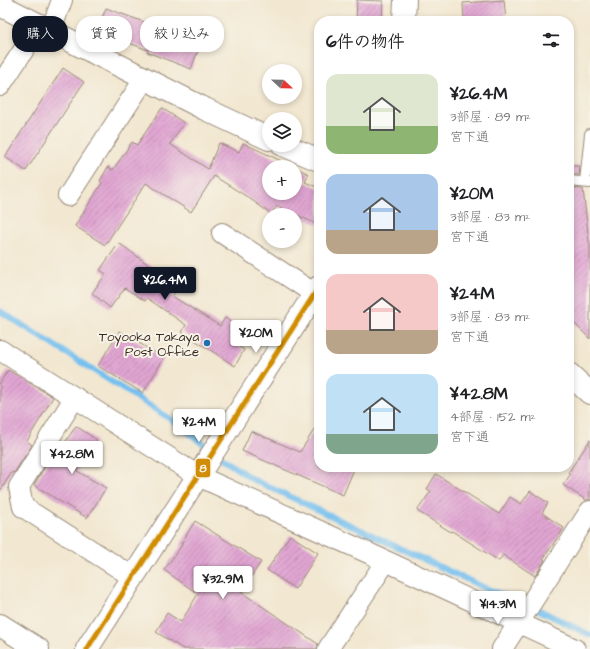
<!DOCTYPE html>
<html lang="ja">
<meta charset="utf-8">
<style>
body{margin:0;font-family:"Architects Daughter","Klee One",sans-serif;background:#f6f6f6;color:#202124;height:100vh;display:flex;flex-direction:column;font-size:15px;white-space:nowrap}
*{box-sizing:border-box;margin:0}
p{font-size:13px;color:#757577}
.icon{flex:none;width:22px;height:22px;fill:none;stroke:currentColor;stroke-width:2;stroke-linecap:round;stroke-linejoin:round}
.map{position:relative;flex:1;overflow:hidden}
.panel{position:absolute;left:314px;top:16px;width:260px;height:456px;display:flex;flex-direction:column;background:#fff;border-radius:16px;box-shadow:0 2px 6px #0003}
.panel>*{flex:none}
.top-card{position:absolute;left:12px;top:16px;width:242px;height:36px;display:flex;gap:8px}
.needle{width:26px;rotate:112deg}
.tools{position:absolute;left:262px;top:64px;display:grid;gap:8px}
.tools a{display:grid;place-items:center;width:40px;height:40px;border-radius:50%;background:#fff;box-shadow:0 2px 6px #0003;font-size:20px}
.price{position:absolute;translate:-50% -34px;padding:0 9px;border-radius:4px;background:#fff;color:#222;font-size:13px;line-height:26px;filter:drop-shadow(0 1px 2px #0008)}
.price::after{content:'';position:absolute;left:50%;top:24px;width:12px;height:9px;margin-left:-6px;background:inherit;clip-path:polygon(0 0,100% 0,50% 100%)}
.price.selected{background:#111827;color:#fff}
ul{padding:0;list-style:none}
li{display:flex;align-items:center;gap:12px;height:100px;padding:0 12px}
li span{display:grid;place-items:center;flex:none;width:112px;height:80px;border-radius:12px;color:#555}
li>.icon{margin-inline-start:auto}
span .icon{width:48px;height:48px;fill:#fffc;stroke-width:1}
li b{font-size:17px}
h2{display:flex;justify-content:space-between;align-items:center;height:48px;padding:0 12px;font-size:17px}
.chip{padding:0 14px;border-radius:16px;background:#fff;box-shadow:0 2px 6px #0003;font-size:14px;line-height:36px}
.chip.selected{background:#111827;color:#fff}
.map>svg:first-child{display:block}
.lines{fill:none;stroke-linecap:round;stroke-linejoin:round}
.stream{stroke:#76c0ef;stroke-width:6}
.building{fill:url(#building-hatch);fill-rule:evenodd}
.service-casing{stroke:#968877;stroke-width:12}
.minor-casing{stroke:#968877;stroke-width:22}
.tertiary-casing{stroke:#968877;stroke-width:24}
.trunk-casing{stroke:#968877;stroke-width:24}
.service{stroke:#fff;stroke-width:10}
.minor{stroke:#fff;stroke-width:20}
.tertiary{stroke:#fff;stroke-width:22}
.trunk{stroke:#fff;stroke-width:22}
.bus-1-casing{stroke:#f7f3e8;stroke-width:8}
.bus-1{stroke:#d18d06;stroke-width:5}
.poi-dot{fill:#1f6fb2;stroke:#f7f3e8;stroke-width:1.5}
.labels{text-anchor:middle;stroke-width:4;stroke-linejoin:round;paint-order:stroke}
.poi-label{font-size:13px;fill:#3b2a1e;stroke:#f7f3e8;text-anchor:end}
.line-badge{stroke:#f7f3e8;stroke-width:1.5}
.badge-label{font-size:11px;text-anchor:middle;font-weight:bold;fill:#fff}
</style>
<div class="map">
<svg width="590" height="649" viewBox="0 0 590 649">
<defs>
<pattern id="building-hatch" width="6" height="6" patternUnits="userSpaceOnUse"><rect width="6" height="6" fill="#e1a6d3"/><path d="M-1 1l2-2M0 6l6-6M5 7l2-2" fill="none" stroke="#b887ab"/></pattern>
</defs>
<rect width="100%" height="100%" fill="#f7f3e8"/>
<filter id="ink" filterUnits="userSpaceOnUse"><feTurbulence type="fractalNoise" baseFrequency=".025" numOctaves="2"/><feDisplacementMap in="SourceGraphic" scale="8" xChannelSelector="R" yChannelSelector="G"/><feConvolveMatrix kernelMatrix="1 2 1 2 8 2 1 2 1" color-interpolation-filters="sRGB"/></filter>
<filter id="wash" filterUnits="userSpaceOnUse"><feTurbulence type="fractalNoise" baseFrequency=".012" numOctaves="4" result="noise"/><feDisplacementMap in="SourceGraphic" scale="16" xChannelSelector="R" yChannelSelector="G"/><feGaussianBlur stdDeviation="0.9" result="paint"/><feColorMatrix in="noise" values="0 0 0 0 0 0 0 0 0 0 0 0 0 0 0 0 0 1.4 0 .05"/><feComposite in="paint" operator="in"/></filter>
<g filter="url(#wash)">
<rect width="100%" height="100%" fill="#f2e7d0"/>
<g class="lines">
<path class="stream" d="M0 311 172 420 227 462 252 479 483 587 535 608 590 635"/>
</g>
<g id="blocks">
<path class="building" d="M357 0 383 1 382 21H356Z
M504 0 506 21H464L463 3Z
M106 8 201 43 191 69 147 52 148 50 97 31Z
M63 68 84 82 26 171 5 157Z
M162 108 184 123 170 144 208 169 219 143 239 152 243 143 309 174 305 182 319 188V225L277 206 271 214 249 198 214 176 191 212 146 183 105 245 75 226 102 183 100 181 108 167 113 170 132 142 137 145ZM269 167H295V193H269Z
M569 166H580L579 175H569Z
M569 188 583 189 589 242 590 244V339L569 318Z
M119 243 149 265V264L180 285 172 296 220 326 225 318 242 329 233 343 244 350 235 366 182 332 186 325 147 298 145 301 125 288 110 308 92 293 106 274 100 270Z
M119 331 164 358 143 393 98 366Z
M8 370 53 397 27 441 32 445 14 473 12 472 0 491V383Z
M319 422V467H355L343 495 242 451 251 431 300 452Z
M76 426 97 440 77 471 106 488 87 518 34 485 51 457 54 459Z
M590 440V500H586L563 485 570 475 568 473Z
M436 474 499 514 510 497 521 504 530 491 548 503 542 513 564 528 543 559 545 560 535 576 503 555 499 561 452 531 451 532 417 511 431 491 427 489Z
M195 521 261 562 241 592 318 644 317 649H183L156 632 167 613 181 622 198 594 164 570 182 545 181 544Z
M290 535 318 553 295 589 267 570Z"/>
</g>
</g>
<g filter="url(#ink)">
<use href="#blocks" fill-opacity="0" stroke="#968877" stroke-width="1"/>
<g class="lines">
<g class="service-casing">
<path id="service" d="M569 181 590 183
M585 182 590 134"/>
</g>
<g class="minor-casing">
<path id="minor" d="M51 30 62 0
M0 86 40 25
M68 196 145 78
M222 233 315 294
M0 350 198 476 386 561
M75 397 19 487 23 507 133 577
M328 649 386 561 575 649
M502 649 590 511"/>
</g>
<g class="tertiary-casing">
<path id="tertiary" d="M0 5 205 109 269 139
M404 21 405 0
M283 145 319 160
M569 374 590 393
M87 649 319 287"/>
</g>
<g class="trunk-casing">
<path id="trunk" d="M0 625 38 649"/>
</g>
<use href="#service" class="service"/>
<use href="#minor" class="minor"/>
<use href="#tertiary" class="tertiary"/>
<use href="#trunk" class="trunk"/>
<g class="bus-1-casing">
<path id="bus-1" d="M87 649 319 287"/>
</g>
<use href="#bus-1" class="bus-1"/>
</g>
</g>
<circle class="poi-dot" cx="207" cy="343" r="4"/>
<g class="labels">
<g class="poi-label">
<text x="199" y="341">Toyooka Takaya<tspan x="199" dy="15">Post Office</tspan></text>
</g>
</g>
<rect class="line-badge" x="195" y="458" width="16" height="20" rx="4" fill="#d18d06"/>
<g class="badge-label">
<text x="203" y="472">8</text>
</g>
</svg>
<div class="tools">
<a><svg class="needle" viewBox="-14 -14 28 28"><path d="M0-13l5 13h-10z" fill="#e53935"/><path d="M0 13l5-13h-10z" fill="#757577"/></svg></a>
<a><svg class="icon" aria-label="layers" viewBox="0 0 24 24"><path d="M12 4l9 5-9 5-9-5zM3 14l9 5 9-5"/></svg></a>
<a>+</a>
<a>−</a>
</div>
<b class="price selected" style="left:165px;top:301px">¥26.4M</b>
<b class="price" style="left:256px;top:354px">¥20M</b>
<b class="price" style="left:199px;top:443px">¥24M</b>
<b class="price" style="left:72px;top:475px">¥42.8M</b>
<b class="price" style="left:223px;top:600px">¥32.9M</b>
<b class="price" style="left:498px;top:625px">¥14.3M</b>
<div class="top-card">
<a class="chip selected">購入</a>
<a class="chip">賃貸</a>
<a class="chip">絞り込み</a>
</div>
<section class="panel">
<h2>6件の物件<svg class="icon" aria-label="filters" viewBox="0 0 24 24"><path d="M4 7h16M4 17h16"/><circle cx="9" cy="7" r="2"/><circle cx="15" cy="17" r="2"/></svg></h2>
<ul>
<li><span style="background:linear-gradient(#dfe7d0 65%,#8fb573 0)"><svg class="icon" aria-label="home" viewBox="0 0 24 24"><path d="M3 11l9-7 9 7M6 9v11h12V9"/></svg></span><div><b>¥26.4M</b><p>3部屋 · 89 m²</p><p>宮下通</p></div></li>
<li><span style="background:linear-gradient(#a9c7e8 70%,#b9a48a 0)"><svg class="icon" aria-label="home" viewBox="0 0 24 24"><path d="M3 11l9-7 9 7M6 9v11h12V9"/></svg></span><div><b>¥20M</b><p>3部屋 · 83 m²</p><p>宮下通</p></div></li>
<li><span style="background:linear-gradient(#f6c9c9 70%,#b9a48a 0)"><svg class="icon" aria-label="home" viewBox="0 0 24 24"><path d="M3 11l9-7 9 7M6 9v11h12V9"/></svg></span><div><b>¥24M</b><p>3部屋 · 83 m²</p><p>宮下通</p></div></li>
<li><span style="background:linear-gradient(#bfe0f5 75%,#7fa58c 0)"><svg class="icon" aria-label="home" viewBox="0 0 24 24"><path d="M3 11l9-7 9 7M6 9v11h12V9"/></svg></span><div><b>¥42.8M</b><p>4部屋 · 152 m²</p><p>宮下通</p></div></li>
</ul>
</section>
</div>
